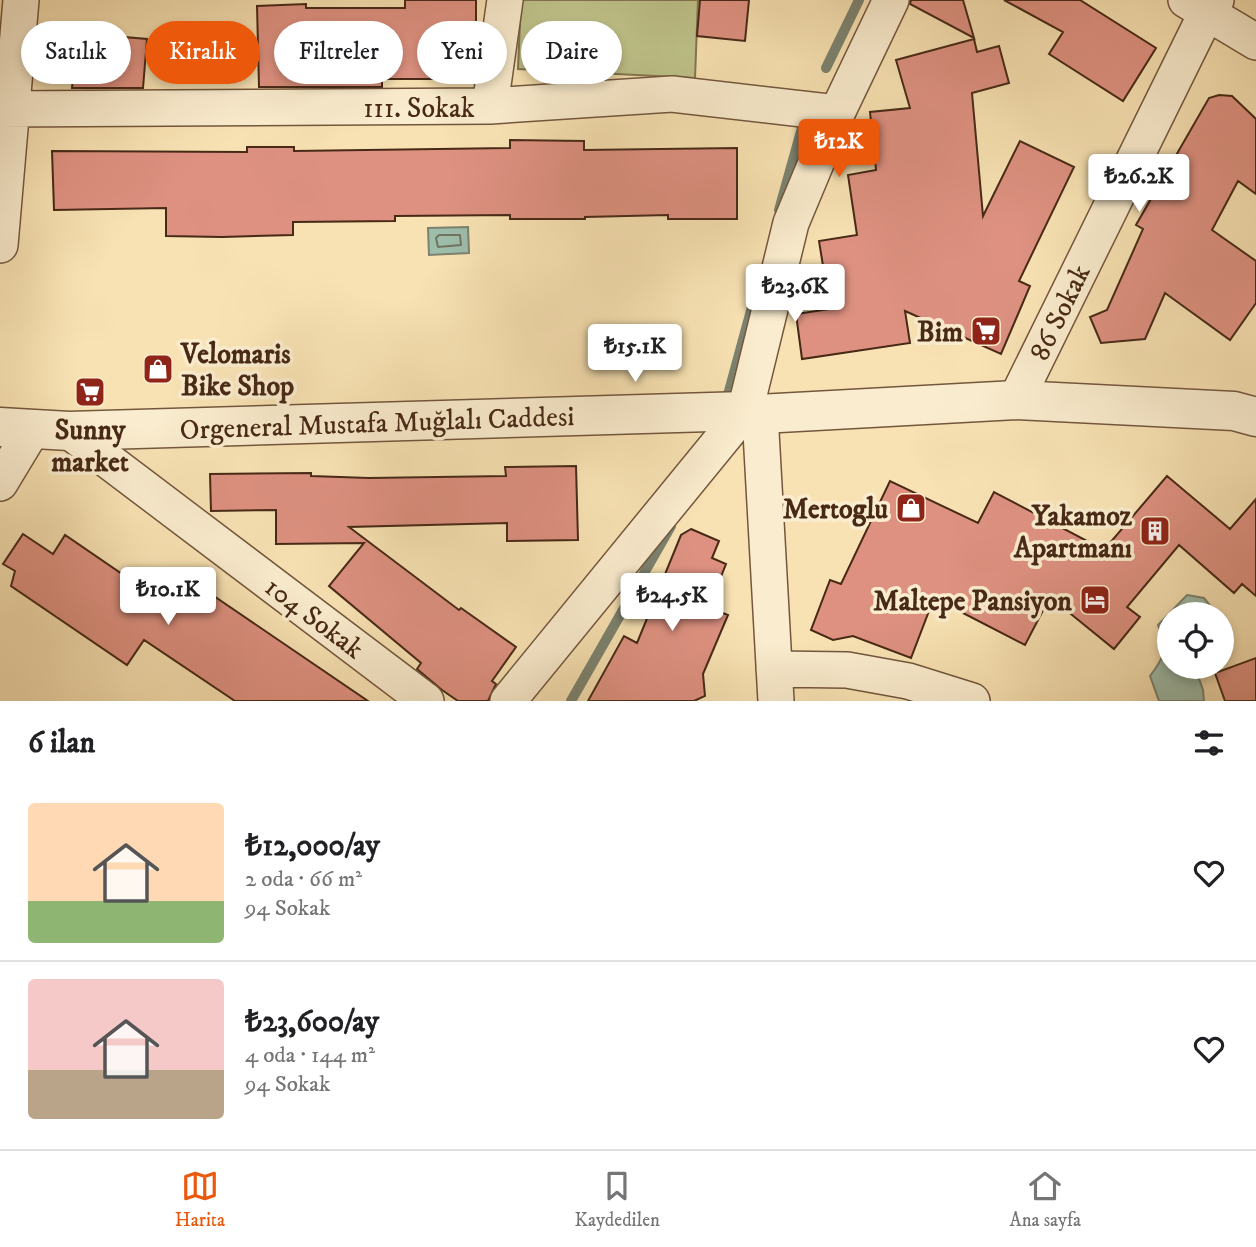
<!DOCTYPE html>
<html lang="tr">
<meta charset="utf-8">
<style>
body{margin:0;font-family:"IM FELL DW Pica",serif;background:#f6f6f6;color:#202124;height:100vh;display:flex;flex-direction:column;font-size:26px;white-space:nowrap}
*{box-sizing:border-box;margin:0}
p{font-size:23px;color:#757577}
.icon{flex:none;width:38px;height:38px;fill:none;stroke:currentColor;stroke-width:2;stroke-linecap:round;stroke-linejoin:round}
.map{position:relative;height:701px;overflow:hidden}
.sheet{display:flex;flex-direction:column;background:#fff;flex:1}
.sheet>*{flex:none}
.banner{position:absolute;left:21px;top:21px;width:700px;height:63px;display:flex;gap:14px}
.controls{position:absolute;left:1157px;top:602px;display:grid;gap:14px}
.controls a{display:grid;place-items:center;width:77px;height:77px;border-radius:50%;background:#fff;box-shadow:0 4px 10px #0003;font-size:35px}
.price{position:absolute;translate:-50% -60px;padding:0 16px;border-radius:7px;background:#fff;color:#222;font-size:23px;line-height:46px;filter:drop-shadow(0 2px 4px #0008)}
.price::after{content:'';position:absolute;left:50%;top:42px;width:21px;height:16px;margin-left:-10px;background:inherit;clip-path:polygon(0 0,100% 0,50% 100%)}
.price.selected{background:#ea580c;color:#fff}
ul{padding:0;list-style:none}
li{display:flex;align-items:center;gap:21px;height:175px;padding:0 28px}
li+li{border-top:2px solid #e0e0e0}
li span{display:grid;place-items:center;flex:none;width:196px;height:140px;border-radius:7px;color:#555}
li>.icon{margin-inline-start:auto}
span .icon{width:84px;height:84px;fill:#fffc;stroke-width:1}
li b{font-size:30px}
h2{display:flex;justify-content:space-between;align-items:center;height:84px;padding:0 28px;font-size:30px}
.chip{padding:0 24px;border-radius:32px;background:#fff;box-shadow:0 4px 10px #0003;font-size:24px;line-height:63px}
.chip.selected{background:#ea580c;color:#fff}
.dock{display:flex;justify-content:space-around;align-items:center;height:98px;border-top:2px solid #e0e0e0;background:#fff;font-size:19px;color:#757577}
.dock a{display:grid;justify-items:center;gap:4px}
.dock .selected{color:#ea580c}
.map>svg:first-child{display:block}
.green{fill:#bfc38b;stroke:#837650;stroke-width:2}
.water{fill:#9dbeab;stroke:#7b826f;stroke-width:2}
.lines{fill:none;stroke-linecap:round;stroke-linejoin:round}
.shore{stroke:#727460;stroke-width:2}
.stream{stroke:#7b826f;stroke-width:10}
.building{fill:#de9181;stroke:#472916;stroke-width:2}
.minor-casing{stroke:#73573d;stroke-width:38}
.tertiary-casing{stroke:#73573d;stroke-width:41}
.minor{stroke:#faecce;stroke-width:35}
.tertiary{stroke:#faecce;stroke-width:38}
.labels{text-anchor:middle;stroke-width:7;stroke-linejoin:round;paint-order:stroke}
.street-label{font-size:28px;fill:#472916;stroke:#faecce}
.poi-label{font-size:28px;font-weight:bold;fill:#472916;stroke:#faecce;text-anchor:end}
</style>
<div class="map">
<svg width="1256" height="701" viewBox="0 0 1256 701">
<rect width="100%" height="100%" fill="#f8e2b3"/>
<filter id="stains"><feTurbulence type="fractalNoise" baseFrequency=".00286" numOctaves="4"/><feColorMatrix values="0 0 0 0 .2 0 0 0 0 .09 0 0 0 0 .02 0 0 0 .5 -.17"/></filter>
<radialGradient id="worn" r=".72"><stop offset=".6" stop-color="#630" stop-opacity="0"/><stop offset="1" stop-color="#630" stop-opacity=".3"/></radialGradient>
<path class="green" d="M521 0H698L695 78 518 69Z"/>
<path class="water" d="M468 227 469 253 429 255 428 228Z
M1187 595 1204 598 1217 614H1169V667H1195L1203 690 1204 701H1159L1150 676C1166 655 1168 649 1158 625Z"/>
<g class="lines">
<path class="shore" d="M439 235H460L461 245 438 247 436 238Z"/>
<path class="stream" d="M826 68 859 0
M779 210 805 117
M726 402 756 292
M571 701 671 526"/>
</g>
<path class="building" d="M405 0H476V36L437 79H382V87H259L257 6 306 4V8H405Z
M700 0H749L745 41 697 36Z
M911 0H963L974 38 910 4Z
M1004 0H1080L1156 48 1123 101 1049 54 1063 32Z
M77 33 147 39 143 88H72Z
M974 39 977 52 999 46 1009 83 972 93 983 216 1020 141 1074 167 1019 281 1030 286 1001 354 905 311 910 343 802 359 796 314 830 309 819 241 857 235 848 175 876 170 870 112 910 108 896 60Z
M1219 95 1232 96 1256 119V194L1238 181 1212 230 1256 261V303L1230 340 1165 293 1145 339 1101 343 1090 317 1107 310 1143 229 1136 225 1209 98Z
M510 140 584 141V150L737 148V219H668V215L585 217V219H510V215L395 216V221L293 222V235L222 237 166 236V208L54 210 52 151 247 152V147H294V151L510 148Z
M576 466 578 540 507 541V523L349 527 459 610 461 608 516 647 492 681 496 684 488 701H458L442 690 417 669 421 663 329 586 364 543 276 544V510L211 511 210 474 311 473V476L369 478 506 476 505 467Z
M1167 476 1230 529 1256 499V596L1242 584 1234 593 1179 545 1127 607 1140 617 1114 649 1050 597 1025 645 934 598 911 658 853 636 833 640 811 630 830 580 841 584 890 481 978 523 994 492 1104 550Z
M691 529 719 541 712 558 726 564 714 594 718 596 713 609 728 615 703 674 705 696 694 701H588L624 636 637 643 681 535Z
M23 534 53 554 65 535 166 604 179 584 202 600 208 592 368 701H235L144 640 127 665 11 586 15 571 3 564Z
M1256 658V701H1225L1215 673Z"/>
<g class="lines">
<g class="minor-casing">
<path id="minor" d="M1186 0 1256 42
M490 106 505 0
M0 109 490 106 672 94 837 113
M0 245 21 0
M1016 400 1207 12 1216 0
M760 414 776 701
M69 431 426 701
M0 483 32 430
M774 669 847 670 908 681 972 701
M508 701 745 411 791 223 837 113 891 0"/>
</g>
<g class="tertiary-casing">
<path id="tertiary" d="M0 427 69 431 745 411 760 414 1016 400 1234 411 1256 417"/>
</g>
<use href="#minor" class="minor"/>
<use href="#tertiary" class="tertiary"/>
</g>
<defs>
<g id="supermarket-square" transform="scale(1.575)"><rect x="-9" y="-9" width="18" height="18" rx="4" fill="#8f2418" stroke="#faecce"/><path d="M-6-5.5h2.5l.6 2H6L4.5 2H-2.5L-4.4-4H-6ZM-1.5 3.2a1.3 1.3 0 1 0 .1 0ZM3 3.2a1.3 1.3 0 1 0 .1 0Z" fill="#fff"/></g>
<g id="shop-square" transform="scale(1.575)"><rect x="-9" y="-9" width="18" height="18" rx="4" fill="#8f2418" stroke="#faecce"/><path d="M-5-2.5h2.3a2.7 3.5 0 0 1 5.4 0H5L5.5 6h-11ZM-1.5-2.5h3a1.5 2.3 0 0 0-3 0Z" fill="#fff"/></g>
<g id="building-square" transform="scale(1.575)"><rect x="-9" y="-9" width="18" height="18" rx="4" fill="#8f2418" stroke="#faecce"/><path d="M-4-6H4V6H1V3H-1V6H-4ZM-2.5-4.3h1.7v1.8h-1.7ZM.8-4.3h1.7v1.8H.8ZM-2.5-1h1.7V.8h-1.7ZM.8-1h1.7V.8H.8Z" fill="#fff"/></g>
<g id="hotel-square" transform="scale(1.575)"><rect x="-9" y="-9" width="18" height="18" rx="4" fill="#8f2418" stroke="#faecce"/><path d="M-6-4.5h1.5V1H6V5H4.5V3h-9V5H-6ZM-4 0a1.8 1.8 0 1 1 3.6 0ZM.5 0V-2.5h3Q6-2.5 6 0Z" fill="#fff"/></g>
</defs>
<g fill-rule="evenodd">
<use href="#supermarket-square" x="986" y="331"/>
<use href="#shop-square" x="158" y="369"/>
<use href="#supermarket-square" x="90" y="392"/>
<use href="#shop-square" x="911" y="508"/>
<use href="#building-square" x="1155" y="531"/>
<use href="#hotel-square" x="1095" y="600"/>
</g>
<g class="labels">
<g class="street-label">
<text x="419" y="117">111. Sokak</text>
<text transform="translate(1059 312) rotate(-64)" y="10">86 Sokak</text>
<text transform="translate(377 422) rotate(-2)" y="10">Orgeneral Mustafa Muğlalı Caddesi</text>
<text transform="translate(315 617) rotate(37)" y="10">104 Sokak</text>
</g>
<g class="poi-label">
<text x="963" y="341">Bim</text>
<text x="181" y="363" text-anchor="start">Velomaris<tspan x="181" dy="32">Bike Shop</tspan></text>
<text x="90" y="439" text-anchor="middle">Sunny<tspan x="90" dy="32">market</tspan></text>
<text x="888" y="518">Mertoglu</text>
<text x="1132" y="525">Yakamoz<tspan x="1132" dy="32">Apartmanı</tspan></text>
<text x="1072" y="610">Maltepe Pansiyon</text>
</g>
</g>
<rect width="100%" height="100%" filter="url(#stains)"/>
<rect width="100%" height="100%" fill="url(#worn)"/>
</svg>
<div class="controls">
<a><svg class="icon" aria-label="locate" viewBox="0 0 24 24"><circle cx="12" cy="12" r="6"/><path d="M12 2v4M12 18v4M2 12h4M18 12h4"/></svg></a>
</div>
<b class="price selected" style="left:839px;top:179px">₺12K</b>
<b class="price" style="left:1139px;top:214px">₺26.2K</b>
<b class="price" style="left:795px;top:324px">₺23.6K</b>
<b class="price" style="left:635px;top:384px">₺15.1K</b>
<b class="price" style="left:168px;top:627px">₺10.1K</b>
<b class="price" style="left:672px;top:633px">₺24.5K</b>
<div class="banner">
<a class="chip">Satılık</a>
<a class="chip selected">Kiralık</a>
<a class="chip">Filtreler</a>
<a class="chip">Yeni</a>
<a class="chip">Daire</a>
</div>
</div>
<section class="sheet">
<h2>6 ilan<svg class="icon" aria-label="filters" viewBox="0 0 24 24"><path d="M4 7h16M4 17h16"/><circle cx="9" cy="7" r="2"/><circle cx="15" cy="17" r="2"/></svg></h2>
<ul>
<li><span style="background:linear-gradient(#ffd9b3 70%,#8fb573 0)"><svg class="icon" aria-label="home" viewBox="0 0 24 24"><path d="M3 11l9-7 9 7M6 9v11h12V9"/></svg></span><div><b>₺12,000/ay</b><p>2 oda · 66 m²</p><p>94 Sokak</p></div><svg class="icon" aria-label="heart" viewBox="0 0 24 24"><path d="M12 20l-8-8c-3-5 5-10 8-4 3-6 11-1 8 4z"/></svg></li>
<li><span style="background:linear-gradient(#f6c9c9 65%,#b9a48a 0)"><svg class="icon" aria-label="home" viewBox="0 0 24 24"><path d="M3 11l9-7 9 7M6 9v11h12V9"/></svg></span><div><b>₺23,600/ay</b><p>4 oda · 144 m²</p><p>94 Sokak</p></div><svg class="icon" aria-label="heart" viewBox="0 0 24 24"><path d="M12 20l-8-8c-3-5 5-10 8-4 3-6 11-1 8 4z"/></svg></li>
</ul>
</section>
<nav class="dock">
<a class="selected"><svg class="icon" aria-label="map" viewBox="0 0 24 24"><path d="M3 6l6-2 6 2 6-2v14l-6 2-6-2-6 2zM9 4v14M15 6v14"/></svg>Harita</a>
<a><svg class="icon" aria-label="saved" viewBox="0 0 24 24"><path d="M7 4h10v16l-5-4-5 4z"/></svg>Kaydedilen</a>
<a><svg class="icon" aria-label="home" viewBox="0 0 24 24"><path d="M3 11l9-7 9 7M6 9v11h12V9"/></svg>Ana sayfa</a>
</nav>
